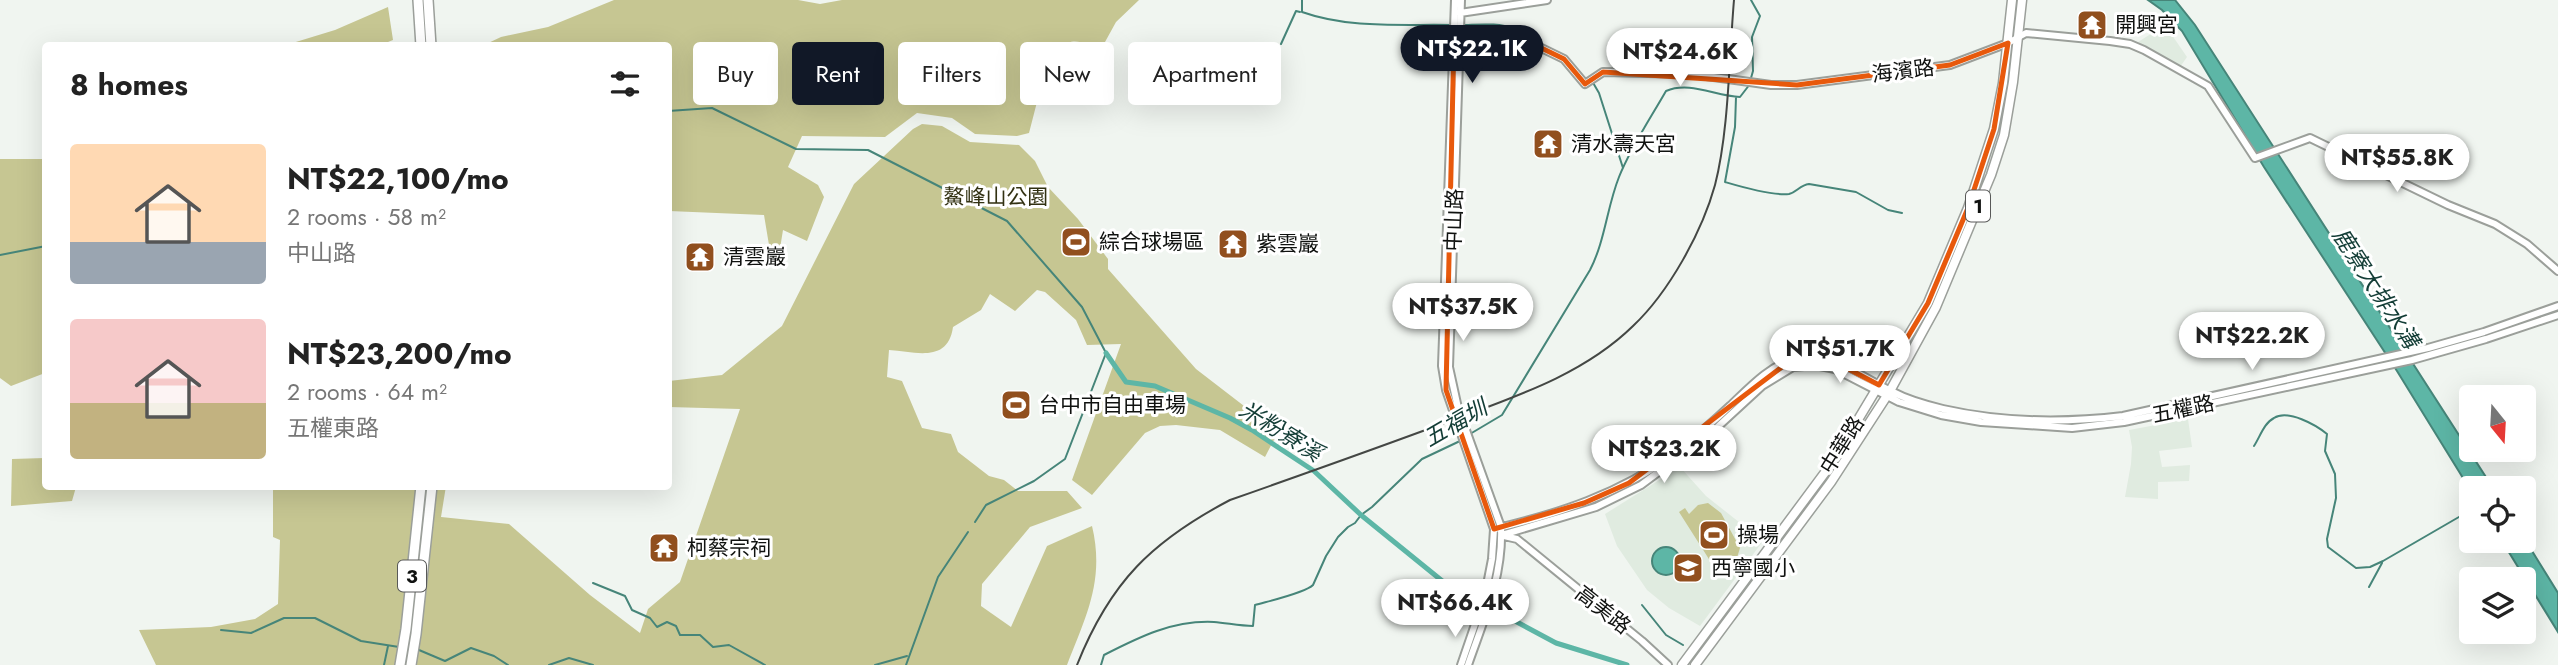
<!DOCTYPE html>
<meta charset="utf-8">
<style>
body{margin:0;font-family:Jost,"Noto Sans TC",sans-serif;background:#f6f6f6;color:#222;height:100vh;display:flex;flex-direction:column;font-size:26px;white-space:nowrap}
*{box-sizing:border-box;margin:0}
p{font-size:23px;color:#767676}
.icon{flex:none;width:38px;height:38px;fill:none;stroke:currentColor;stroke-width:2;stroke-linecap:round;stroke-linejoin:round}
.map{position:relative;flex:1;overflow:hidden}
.panel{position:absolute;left:42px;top:42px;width:630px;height:448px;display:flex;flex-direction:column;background:#fff;border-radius:7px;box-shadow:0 7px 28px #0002}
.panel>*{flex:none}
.hud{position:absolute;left:693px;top:42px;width:665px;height:63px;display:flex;gap:14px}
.needle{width:46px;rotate:162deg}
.fabs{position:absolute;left:2459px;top:385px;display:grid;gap:14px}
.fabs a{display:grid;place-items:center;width:77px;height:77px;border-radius:7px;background:#fff;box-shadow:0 7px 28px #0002;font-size:35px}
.price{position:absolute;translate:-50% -60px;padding:0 16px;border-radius:24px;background:#fff;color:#222;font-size:23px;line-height:46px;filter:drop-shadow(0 2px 4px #0008)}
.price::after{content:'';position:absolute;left:50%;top:42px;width:21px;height:16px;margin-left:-10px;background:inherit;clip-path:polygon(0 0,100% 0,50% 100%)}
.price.selected{background:#111827;color:#fff}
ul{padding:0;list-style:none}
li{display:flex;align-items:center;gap:21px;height:175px;padding:0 28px}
li span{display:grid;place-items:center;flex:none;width:196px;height:140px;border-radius:7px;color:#555}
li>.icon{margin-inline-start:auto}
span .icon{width:84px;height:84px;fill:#fffc;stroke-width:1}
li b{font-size:30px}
h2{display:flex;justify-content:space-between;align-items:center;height:84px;padding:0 28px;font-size:30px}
.chip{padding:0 24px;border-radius:7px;background:#fff;box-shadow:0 7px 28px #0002;font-size:24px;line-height:63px}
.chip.selected{background:#111827;color:#fff}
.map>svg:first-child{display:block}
.built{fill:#e0ebe0}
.green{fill:#c6c692}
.water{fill:#5db6a6;stroke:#468579;stroke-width:2}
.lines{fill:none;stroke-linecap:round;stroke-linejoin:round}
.stream{stroke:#468579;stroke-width:2}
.canal{stroke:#5db6a6;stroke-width:5}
.minor-casing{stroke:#9b9f9a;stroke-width:10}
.major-casing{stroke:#9b9f9a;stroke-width:11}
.highway-casing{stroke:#9b9f9a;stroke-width:12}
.minor{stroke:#fff;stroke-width:6}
.major{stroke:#fff;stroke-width:8}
.highway{stroke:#fff;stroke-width:9}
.rail{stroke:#444744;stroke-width:2}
.marked{fill:none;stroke:#e8590c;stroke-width:5;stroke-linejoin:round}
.labels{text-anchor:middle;stroke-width:6;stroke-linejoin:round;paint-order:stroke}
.shield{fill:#fff;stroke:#585958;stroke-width:2}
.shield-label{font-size:19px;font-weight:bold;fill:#101210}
.poi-label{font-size:21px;fill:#101210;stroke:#fff;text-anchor:start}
.street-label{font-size:21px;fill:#101210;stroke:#fff}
.park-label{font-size:21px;fill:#323112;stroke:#fff}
.water-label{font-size:23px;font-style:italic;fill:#133d36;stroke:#fff}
</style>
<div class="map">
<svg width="2558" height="665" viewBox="0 0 2558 665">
<rect width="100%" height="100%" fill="#f0f5f0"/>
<path class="built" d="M2165 25 2187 57 2180 67 2138 42Z
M2188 419 2192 447 2159 451 2162 467 2190 465 2189 481 2158 482V499L2125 497 2131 464 2132 447 2129 430Z
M1680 467 1706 496 1763 541 1700 626 1669 608 1647 590 1617 546 1605 514Z"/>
<path class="green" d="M614 0H798L820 4 842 0H1139L1116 22 1105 42 1099 46C1085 46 1073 34 1061 49L1037 102 1029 133 1017 136 975 134 952 118 917 113 885 137 802 136 788 167 818 185 824 197 807 241 783 230 778 261 771 257 764 215 669 211 668 46 484 45 501 37 548 27Z
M388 7 393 40 378 46 286 45 335 30Z
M922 124 942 126 970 142 1019 145 1035 161 1048 187 1078 219 1108 259V269L1196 369 1278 432 1265 457 1220 430 1176 425 1160 426 1145 433 1092 495 1072 480 1121 344 1087 345 1076 320 1045 292 1037 290 1015 311 990 294 981 310 953 327C948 363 916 352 889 350L887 377 902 381 922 428 951 434 958 452 989 476 1004 480 1018 491H1067L1082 508 1030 527 982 584 981 606 1011 627 1047 546 1092 526C1105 580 1086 616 1067 665H156L139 630 211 627 255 619 278 604 280 540 273 537V487L446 486 441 517 509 524 590 595 640 633 648 609 680 582 740 409 669 407V381L722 375 782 326 854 184 913 129Z
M0 159H45V373L11 386 0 378Z
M45 458 46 486 76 487 72 501 11 506 12 459Z
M1708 503 1721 513 1740 548 1736 561 1722 567 1727 574 1721 578 1679 512 1685 508 1689 514 1698 505Z"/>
<path class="water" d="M2148 0H2175L2195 25 2493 488H2471V491L2397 371 2264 167 2182 31 2162 10Z
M2524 538 2558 593V632L2502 541H2524Z
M1652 561a14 14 0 1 1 28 0a14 14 0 1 1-28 0Z"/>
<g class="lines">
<path class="stream" d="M1302 0V12C1350 29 1402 24 1452 25
M1751 0 1760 16 1752 37 1753 71 1751 78
M1461 25C1476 25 1499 22 1513 29 1520 32 1525 36 1533 38
M1281 44 1296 11 1300 12
M1592 81 1599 93 1623 168
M1736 97 1735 127 1725 182C1742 187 1772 196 1789 194 1797 192 1800 185 1809 184L1856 192 1888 210 1902 213
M668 111 712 108 796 149 868 150 1007 221 1082 307 1106 353 1065 459 1034 481 986 505 975 522
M0 255 46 246
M1470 434 1502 415 1590 270C1605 241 1607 207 1619 177 1631 147 1650 119 1666 91 1690 81 1715 96 1740 97L1750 84
M2254 446C2260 437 2264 423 2274 418 2288 409 2316 425 2327 434L2325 451 2335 474 2336 498 2327 539 2328 547 2356 568 2370 567 2383 561 2471 510
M593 583 625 596 632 610 650 618 657 627 667 622 676 626 680 635H700L713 647 729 645 765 665
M2369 587 2382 563
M1642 605 1666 635 1683 645
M221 630 251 633 284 618H315L361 641 399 647
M419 650 445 661 471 648 494 656 508 665
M384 665 388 646
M549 665 569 658 593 665
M875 665 907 656
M906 665 938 577 968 532
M1101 665 1104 655C1139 637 1173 620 1214 622 1227 623 1240 626 1253 626L1255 605C1269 601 1305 593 1313 585L1326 556 1338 537 1348 527 1355 523 1361 515 1372 507 1422 459 1460 441"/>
<path class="canal" d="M1106 353 1126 382 1155 386 1230 418 1252 430 1314 471 1361 515 1446 584 1556 643 1627 665"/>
<g class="minor-casing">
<path id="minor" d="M1455 0 1442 366 1446 390 1494 529 1492 559 1485 595 1461 665
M1461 0 1449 367 1458 408 1501 527C1503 577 1484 619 1468 665
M1460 13 1547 0
M1454 39 1527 41 1564 59 1585 84 1603 72 1692 74 1771 85H1797L1950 65 2008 43 2026 33 2110 41 2130 44 2144 50 2208 86 2255 158 2310 138 2448 205 2495 224 2527 244 2558 271
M1494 529C1558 514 1620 494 1674 454 1693 439 1713 422 1730 406 1748 389 1770 365 1794 359 1830 350 1862 378 1893 392 1908 400 1926 405 1943 409 2001 422 2064 423 2123 416L2428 348 2484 332 2558 306
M1502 535 1596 507 1641 485 1712 432 1762 386 1793 367 1815 365 1835 369 1899 402 1941 415 1981 422 2072 428 2124 422 2412 360 2486 339 2558 315
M1504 536 1517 539 1642 641 1668 665"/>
</g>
<g class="major-casing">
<path id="major" d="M1682 665 1832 463 1928 303 1968 208 1994 129 2003 83 2012 0
M1695 665 1831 482 1890 391 1936 307 1991 175 2004 135 2013 82 2022 0"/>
</g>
<g class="highway-casing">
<path id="highway" d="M418 0 421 46
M428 0 431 46
M400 665 406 629 421 486
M411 665 416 634 432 486"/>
</g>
<use href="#minor" class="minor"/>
<use href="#major" class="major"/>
<use href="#highway" class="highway"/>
<path class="rail" d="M1077 665C1110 582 1152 541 1230 500 1304 474 1377 448 1450 421 1514 397 1583 375 1633 326 1669 292 1702 232 1715 185 1729 131 1729 57 1734 0"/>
</g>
<path class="marked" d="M1454 39 1527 41 1564 59 1585 84 1603 72 1797 85 1950 65 2008 43 1994 129 1968 208 1928 303 1879 385 1837 363 1791 360 1629 483 1584 503 1494 529 1446 390Z"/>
<defs>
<g id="temple-square" transform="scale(1.575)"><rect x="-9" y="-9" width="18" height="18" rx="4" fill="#914f1e" stroke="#fff"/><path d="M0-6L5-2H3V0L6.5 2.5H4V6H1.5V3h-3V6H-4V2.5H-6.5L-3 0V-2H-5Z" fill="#fff"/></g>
<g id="stadium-square" transform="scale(1.575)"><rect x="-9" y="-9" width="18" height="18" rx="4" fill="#914f1e" stroke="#fff"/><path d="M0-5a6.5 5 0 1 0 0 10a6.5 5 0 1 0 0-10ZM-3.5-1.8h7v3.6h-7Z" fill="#fff"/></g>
<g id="school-square" transform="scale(1.575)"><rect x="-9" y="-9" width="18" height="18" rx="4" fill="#914f1e" stroke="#fff"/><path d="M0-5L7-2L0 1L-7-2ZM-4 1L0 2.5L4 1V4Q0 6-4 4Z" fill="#fff"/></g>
</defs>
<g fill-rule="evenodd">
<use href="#temple-square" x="2092" y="25"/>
<use href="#temple-square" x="1548" y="144"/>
<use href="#stadium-square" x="1076" y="242"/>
<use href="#temple-square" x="1233" y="244"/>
<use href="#temple-square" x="700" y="257"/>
<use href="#stadium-square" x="1016" y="405"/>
<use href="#stadium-square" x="1714" y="535"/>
<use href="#temple-square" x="664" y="548"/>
<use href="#school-square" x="1688" y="568"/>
</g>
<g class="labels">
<g class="shield">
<rect x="1966" y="190.5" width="24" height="31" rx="5"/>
<rect x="398" y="560.5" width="28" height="31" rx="5"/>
</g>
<g class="shield-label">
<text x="1978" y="213">1</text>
<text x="412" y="583">3</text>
</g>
<g class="poi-label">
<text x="2115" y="32">開興宮</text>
<text x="1571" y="151">清水壽天宮</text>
<text x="1099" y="249">綜合球場區</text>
<text x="1256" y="251">紫雲巖</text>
<text x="723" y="264">清雲巖</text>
<text x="1039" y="412">台中市自由車場</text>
<text x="1737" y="542">操場</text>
<text x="687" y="555">柯蔡宗祠</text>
<text x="1711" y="575">西寧國小</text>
</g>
<g class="street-label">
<text transform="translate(1903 71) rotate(-7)" y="7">海濱路</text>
<text transform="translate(1454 220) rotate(-88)" y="7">中山路</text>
<text transform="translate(2183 409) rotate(-12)" y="7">五權路</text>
<text transform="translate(1842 445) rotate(-58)" y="7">中華路</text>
<text transform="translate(1603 610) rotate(38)" y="7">高美路</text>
</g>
<g class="park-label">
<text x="996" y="204">鰲峰山公園</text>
</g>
<g class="water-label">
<text transform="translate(2376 288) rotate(57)" y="8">鹿寮大排水溝</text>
<text transform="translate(1455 423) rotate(-30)" y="8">五福圳</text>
<text transform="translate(1281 431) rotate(32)" y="8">米粉寮溪</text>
</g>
</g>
</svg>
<div class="fabs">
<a><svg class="needle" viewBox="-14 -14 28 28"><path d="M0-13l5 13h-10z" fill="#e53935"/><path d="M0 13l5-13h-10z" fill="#767676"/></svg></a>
<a><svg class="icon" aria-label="locate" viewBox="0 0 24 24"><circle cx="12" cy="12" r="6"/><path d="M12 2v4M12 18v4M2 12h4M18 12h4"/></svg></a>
<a><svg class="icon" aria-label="layers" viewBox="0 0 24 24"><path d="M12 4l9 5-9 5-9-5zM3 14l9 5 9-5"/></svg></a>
</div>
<b class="price selected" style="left:1472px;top:85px">NT$22.1K</b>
<b class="price" style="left:1680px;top:88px">NT$24.6K</b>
<b class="price" style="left:2397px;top:194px">NT$55.8K</b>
<b class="price" style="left:1463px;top:343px">NT$37.5K</b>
<b class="price" style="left:2252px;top:372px">NT$22.2K</b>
<b class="price" style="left:1840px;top:385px">NT$51.7K</b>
<b class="price" style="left:1664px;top:485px">NT$23.2K</b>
<b class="price" style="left:1455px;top:639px">NT$66.4K</b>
<div class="hud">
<a class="chip">Buy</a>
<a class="chip selected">Rent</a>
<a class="chip">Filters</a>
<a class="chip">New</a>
<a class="chip">Apartment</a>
</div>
<section class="panel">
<h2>8 homes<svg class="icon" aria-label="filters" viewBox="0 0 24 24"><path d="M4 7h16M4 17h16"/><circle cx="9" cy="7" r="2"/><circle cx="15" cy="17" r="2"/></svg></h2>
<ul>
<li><span style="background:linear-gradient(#ffd9b3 70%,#9aa5b1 0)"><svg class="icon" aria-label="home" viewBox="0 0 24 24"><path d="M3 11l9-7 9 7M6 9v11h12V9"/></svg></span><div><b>NT$22,100/mo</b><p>2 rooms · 58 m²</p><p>中山路</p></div></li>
<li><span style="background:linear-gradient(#f6c9c9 60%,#c2b280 0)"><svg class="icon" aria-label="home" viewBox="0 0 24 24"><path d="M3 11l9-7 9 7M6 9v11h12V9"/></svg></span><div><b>NT$23,200/mo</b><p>2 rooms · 64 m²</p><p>五權東路</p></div></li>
</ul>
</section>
</div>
